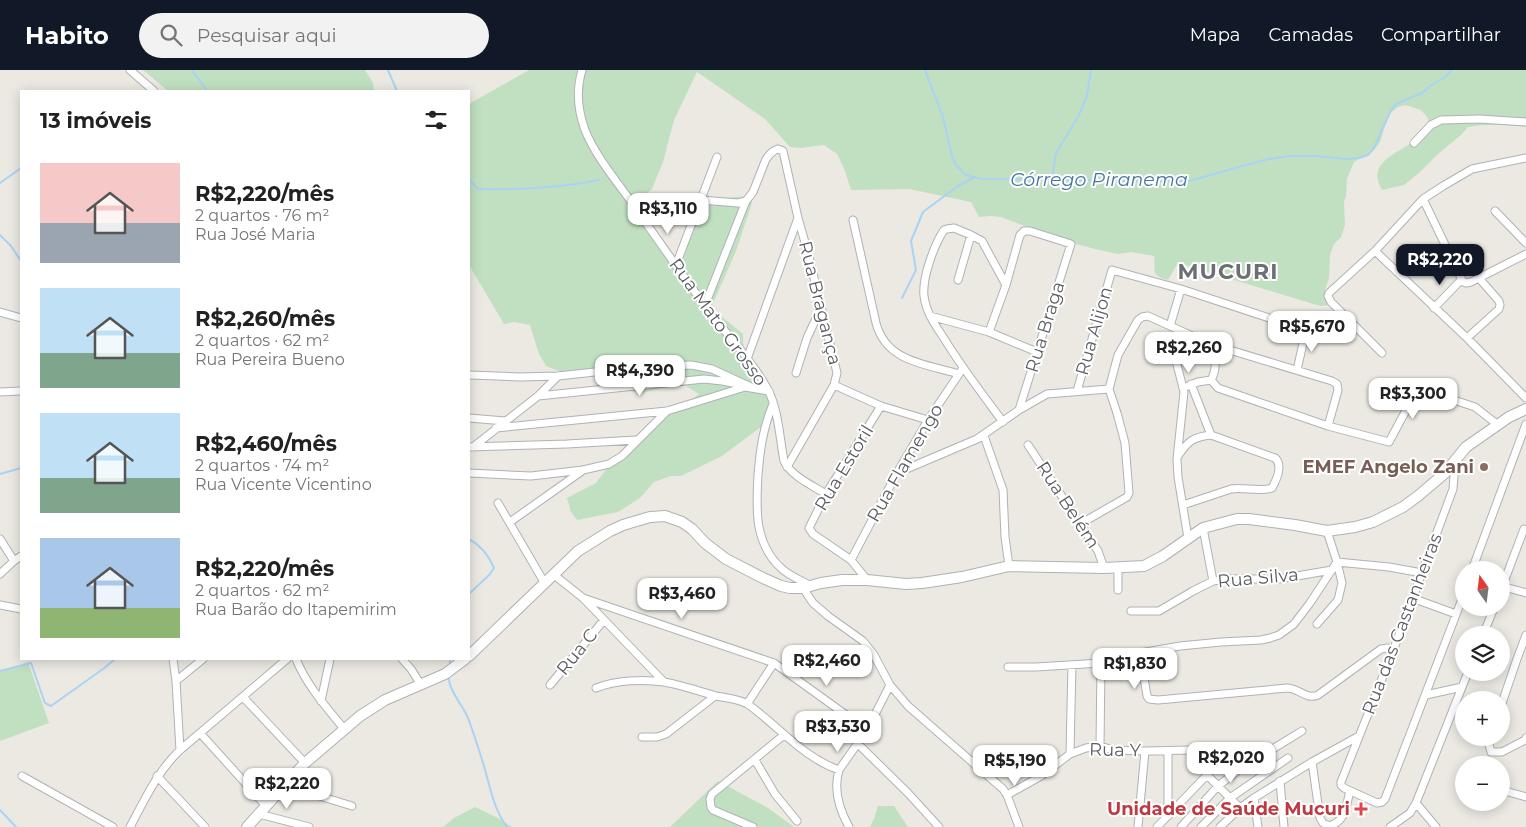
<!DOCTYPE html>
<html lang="pt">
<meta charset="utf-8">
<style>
body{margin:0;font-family:Montserrat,sans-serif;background:#f2f2f2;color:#222;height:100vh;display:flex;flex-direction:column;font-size:19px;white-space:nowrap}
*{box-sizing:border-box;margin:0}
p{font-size:16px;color:#767676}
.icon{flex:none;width:28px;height:28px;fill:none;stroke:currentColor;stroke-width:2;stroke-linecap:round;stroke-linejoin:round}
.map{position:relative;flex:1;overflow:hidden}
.details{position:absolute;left:20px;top:20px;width:450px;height:570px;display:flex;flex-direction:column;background:#fff;border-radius:0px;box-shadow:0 2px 12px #0003}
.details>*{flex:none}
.needle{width:32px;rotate:346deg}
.buttons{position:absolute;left:1455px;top:491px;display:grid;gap:10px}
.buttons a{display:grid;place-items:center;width:55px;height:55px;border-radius:50%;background:#fff;box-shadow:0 2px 12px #0003;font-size:25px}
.price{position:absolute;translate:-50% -42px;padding:0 11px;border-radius:10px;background:#fff;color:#222;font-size:16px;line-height:32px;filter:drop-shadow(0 1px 2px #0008)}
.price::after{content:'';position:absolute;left:50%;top:30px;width:15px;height:11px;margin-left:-8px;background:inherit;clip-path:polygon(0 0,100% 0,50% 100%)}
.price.active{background:#111827;color:#fff}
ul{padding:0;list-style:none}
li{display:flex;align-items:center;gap:15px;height:125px;padding:0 20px}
li span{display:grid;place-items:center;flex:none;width:140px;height:100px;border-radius:0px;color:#555}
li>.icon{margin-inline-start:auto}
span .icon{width:60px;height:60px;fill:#fffc;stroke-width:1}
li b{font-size:21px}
h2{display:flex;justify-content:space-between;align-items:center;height:60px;padding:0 20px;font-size:21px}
header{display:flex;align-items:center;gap:30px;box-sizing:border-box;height:70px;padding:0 25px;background:#111827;color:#fff}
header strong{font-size:24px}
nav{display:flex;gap:28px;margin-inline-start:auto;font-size:18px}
.search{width:350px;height:45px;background:#f2f2f2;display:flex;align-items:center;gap:12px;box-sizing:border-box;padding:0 18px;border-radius:28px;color:#767676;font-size:19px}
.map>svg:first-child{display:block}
.green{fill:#c1e0c1}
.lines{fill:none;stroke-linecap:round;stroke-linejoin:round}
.stream{stroke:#a9d3f4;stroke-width:2}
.street-casing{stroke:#afb2b6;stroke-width:9}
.secondary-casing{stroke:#afb1b6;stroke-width:12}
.street{stroke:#fff;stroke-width:7}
.secondary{stroke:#fff;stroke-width:10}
.education-dot{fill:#8d6e63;stroke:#fff;stroke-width:2}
.health-dot{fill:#e0444e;stroke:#fff;stroke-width:2}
.labels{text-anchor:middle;stroke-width:4;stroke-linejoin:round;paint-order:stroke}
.street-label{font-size:18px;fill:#5a5d61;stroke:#fff}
.education-label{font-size:18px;font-weight:bold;fill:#785e54;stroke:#fff;text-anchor:end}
.health-label{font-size:18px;font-weight:bold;fill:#be3a42;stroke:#fff;text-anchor:end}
.water-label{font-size:19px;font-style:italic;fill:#4a74a4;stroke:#fff}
.district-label{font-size:22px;font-weight:bold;letter-spacing:1px;fill:#6c6f73;stroke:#fff}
</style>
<header>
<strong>Habito</strong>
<div class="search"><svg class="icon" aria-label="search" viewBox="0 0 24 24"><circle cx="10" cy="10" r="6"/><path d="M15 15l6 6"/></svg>Pesquisar aqui</div>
<nav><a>Mapa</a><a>Camadas</a><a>Compartilhar</a></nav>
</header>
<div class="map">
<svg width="1526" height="757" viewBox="0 0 1526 757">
<rect width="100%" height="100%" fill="#ebe9e2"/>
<path class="green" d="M143 0H365L373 13 374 21H168Z
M529 0H1526V57C1506 54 1488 54 1468 57L1461 65 1438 84 1419 103 1404 115 1382 120C1361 84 1419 81 1427 56 1428 54 1428 51 1428 48L1421 40 1406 35 1398 37 1388 45 1384 53 1383 62 1380 72 1374 80 1354 92 1347 109 1346 126 1344 132 1345 155 1341 167 1334 174 1330 185 1329 208 1325 220 1328 235 1320 236 1178 193 1168 210C1149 205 1156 200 1154 186L1131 182 1118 184 1095 179 1061 170 1001 147 991 146 979 147 971 132 909 119 851 120 844 98 837 84 824 75 800 78 790 77 765 49 697 2 674 50 663 92 652 119 628 139 680 192 700 126 719 128 752 126V133L736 181 711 238 743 264C743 270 743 276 745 281 749 294 761 301 755 316L766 321 770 333 765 354 722 386 681 406H671L654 412 640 428 618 442 577 450 571 442 567 428 596 413 615 387 641 365 699 324 686 316 674 315 642 323 623 320 604 305H569L546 296 539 284 530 255 515 252 504 254 469 195V34Z
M28 592 49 653 0 671V602Z
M718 711 768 738 794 757H670Z
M878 736H894L908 757H870L874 749Z
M475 737 500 749 512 757H443L454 748Z"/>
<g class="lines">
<path class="stream" d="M192 0 207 21
M388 0 397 21
M925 0 943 47 952 86 956 95 966 105 981 109 1189 111 1264 90 1289 86H1316L1346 89 1359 88 1368 85 1374 78 1391 40 1396 34 1422 23 1430 16 1445 7 1452 0
M469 109 478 119C519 120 559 118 599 110
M1052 109 1056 83 1078 47 1087 26 1091 0
M0 113 21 98
M0 165 11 176 21 191
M902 228 916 200 911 171 923 142 958 116 973 108
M0 404 21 398
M469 469C480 475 489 486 494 498L490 504 469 524
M450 594V589
M0 601 31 593 45 633 51 636 103 599 115 589
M449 607C448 619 463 636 468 648 474 664 479 680 484 696 490 717 494 740 507 757
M0 740 16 757"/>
<g class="street-casing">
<path id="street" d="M130 0 154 21
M582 0C576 20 578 41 585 60 595 85 614 108 630 130 656 167 682 205 709 241 729 267 753 292 768 320 778 338 780 370 784 391 792 407 812 415 826 424
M1414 73 1431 55 1441 50 1479 49 1526 52
M1423 129 1463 212 1466 213 1471 212 1526 184
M701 130 738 133 746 131 753 122 766 89C770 84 772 81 778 79L783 81 798 148 808 183 837 303 834 315 787 397
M1495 141 1526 173
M853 150 876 253C886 292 926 294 959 304
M1375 181 1467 268 1526 328
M676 195 717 87
M958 210 971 165
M705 235 746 131
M1434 238 1461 210
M0 242 21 248
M930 246 989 262 1037 282
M1170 256 1181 219
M989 262 1006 215 1020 165 1024 161H1030L1071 174 1019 340
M1467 268 1499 239 1500 235 1499 231 1478 207
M1210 274C1215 286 1218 298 1211 310L1218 318 1328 356 1389 372 1418 318 1475 337 1498 355
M1382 283 1331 232 1328 226 1329 223 1375 181 1423 129 1443 116 1472 99 1526 88
M1175 287 1184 322 1177 389 1178 407 1188 468
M747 289 798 148
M1297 300 1306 260
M796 303 807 268 821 238
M469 305 520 307 558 306 650 296 691 295 712 299 751 317
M834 315 881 336 928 350
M1188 316 1198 312 1211 310
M1077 321 1112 200 1181 219 1318 264C1330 264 1337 253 1344 245
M0 322 21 321
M538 326 704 309 722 311 738 314
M773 334C763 358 760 380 758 405 756 439 754 473 781 498 789 506 801 510 811 516
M469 348 505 351
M1003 352C983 325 963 299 945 270 936 256 926 243 924 226 922 208 934 175 944 160L947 159 954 158 971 165 982 171 1006 215
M496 358 667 341 745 317 769 321
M984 366 1003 420 1005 467 1009 496
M1028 375 1098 481 1104 498
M469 377 567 374 636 370
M473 377 538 326 558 306
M1178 386C1188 371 1193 367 1211 365
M1455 392 1453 419 1393 581 1341 712V715L1344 718 1377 733 1382 732 1385 729 1464 524
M469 403 531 406 583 400 609 394 622 386 667 341
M897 403 977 369 1019 340 1047 324 1109 319
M498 433 544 512
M1183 435 1231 419C1244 417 1259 422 1272 418 1277 409 1283 395 1275 388L1211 365 1191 314
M510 452 582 401
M1080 454 1127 427 1129 423 1125 373 1117 343 1109 319 1118 285 1138 250 1142 247 1148 246 1210 274 1332 311 1337 314 1338 320 1328 356
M1203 458 1213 511
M0 469 14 491
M851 490 897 403 928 350 963 298
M1472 500 1526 354
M0 504 14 491 21 486
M553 504 583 528 664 612
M867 510 851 490 813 464 809 458 826 424 881 336
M1501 516 1526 523
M803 518 813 533 828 546 863 571 874 585 890 615 908 636 1003 719 1007 725 1019 757
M1118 520V497
M1501 520 1524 459
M583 528 774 593 867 660
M1412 528 1456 544
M0 535 21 539
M1131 541H1159L1193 521 1213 511 1228 509H1279L1332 500
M1317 554 1338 530 1342 513 1337 492 1389 497 1422 503
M1483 565 1494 538
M1140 583 1147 626 1149 629 1158 630 1287 618C1299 618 1306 630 1318 625L1381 579 1388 578 1393 581
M173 589 176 611 180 680
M296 589C307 616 327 638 345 660
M402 589 411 599 421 615
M1008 597H1036L1101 593 1140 583 1180 576 1221 572 1261 570 1270 568 1279 565 1294 554 1310 533 1337 492 1327 461
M176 611 203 589
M550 615 604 550
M596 618C616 610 643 609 664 612 681 615 699 621 716 626 726 628 741 629 749 635 779 657 804 688 839 700
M1426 625 1462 617
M243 627 305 693
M321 631 330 589
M747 634 774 593
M1501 636 1517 589 1526 565
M200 663 266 736
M642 667H657L666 664 715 626
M1489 668 1488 671 1491 682H1502L1525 670 1526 668
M858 674 908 723 939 757
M1100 676 1101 593
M1168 681V746
M1196 681 1207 705 1240 738
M1070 684 1072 595
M755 690 775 724 797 751
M1312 692 1320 748 1323 753 1329 756C1346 752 1346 735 1350 721
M22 706 113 757
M157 706 205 757
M1280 711 1284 757
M287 714 297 719 352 736
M1505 721 1526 727
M1007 725 1041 706 1070 684 1086 678 1100 676 1113 680 1145 681 1237 679 1240 699
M1254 728 1258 757
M1416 733 1436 757
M259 744 309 757
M130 757C145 729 157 702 180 680L287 589
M753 757 713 740 711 737 710 729 712 724 784 665
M849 757C839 739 833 720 839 700L867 660 890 615
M1138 757 1145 681
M1157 757 1207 705
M1181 757 1218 716 1240 699 1302 661
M1201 757 1230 728 1288 688
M1220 757 1240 738 1254 728 1312 692 1359 666
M1390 757 1410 743 1416 733 1468 602"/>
</g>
<g class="secondary-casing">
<path id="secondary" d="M469 586 578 481 610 461 623 455 650 447 665 446 682 452 692 459 705 473 726 489 763 508 781 516 790 518H803L821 513 842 510H867L906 514 922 513 962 507 1009 496 1104 498 1144 496 1163 486 1203 458 1237 449H1249L1295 455 1327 461 1355 457 1373 452 1403 437 1418 426 1445 403 1466 377 1509 347 1526 339
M247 757 305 693 360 646 385 630 445 604 465 589"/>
</g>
<use href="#street" class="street"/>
<use href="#secondary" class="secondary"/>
</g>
<circle class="education-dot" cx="1484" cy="397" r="5"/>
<path class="health-dot" d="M1358.5 731.5h5v5h5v5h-5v5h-5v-5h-5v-5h5z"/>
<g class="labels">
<g class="street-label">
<text transform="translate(820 233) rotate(76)" y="6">Rua Bragança</text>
<text transform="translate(718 252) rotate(54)" y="6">Rua Mato Grosso</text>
<text transform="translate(1045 257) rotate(-73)" y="6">Rua Braga</text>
<text transform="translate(1094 261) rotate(-74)" y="6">Rua Alijon</text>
<text transform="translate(905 393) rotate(-60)" y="6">Rua Flamengo</text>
<text transform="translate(844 398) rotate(-59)" y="6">Rua Estoril</text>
<text transform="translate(1068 435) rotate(57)" y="6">Rua Belém</text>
<text transform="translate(1258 508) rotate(-5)" y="6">Rua Silva</text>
<text transform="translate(1402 554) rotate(-69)" y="6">Rua das Castanheiras</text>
<text transform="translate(577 582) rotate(-51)" y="6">Rua C</text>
<text transform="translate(1115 680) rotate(1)" y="6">Rua Y</text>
</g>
<g class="education-label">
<text x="1474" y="403">EMEF Angelo Zani</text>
</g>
<g class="health-label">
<text x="1350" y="745">Unidade de Saúde Mucuri</text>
</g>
<g class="water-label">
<text x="1099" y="116">Córrego Piranema</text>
</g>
<g class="district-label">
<text x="1228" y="209">MUCURI</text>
</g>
</g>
</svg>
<div class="buttons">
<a><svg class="needle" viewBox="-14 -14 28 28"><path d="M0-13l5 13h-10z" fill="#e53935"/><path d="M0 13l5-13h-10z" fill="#767676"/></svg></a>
<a><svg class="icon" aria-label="layers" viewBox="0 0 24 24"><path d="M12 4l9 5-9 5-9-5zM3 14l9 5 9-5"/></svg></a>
<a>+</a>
<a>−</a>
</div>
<b class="price" style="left:668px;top:165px">R$3,110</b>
<b class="price active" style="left:1440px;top:216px">R$2,220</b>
<b class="price" style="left:1312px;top:283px">R$5,670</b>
<b class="price" style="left:1189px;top:304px">R$2,260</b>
<b class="price" style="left:640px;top:327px">R$4,390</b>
<b class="price" style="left:1413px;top:350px">R$3,300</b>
<b class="price" style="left:682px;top:550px">R$3,460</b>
<b class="price" style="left:827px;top:617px">R$2,460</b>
<b class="price" style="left:1135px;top:620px">R$1,830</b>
<b class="price" style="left:838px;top:683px">R$3,530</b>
<b class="price" style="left:1231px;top:714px">R$2,020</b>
<b class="price" style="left:1015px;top:717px">R$5,190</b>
<b class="price" style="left:287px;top:740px">R$2,220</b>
<section class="details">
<h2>13 imóveis<svg class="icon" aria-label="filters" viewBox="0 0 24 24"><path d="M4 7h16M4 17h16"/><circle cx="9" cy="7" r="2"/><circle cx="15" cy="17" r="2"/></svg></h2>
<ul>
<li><span style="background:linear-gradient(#f6c9c9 60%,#9aa5b1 0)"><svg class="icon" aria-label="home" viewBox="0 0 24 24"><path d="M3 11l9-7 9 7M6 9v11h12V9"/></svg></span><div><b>R$2,220/mês</b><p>2 quartos · 76 m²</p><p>Rua José Maria</p></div></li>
<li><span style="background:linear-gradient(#bfe0f5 65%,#7fa58c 0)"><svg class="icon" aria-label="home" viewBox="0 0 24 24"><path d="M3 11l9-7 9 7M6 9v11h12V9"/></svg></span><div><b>R$2,260/mês</b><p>2 quartos · 62 m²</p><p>Rua Pereira Bueno</p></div></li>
<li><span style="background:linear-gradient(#bfe0f5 65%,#7fa58c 0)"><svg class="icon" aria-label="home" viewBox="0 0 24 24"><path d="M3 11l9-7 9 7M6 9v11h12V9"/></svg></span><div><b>R$2,460/mês</b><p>2 quartos · 74 m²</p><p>Rua Vicente Vicentino</p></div></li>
<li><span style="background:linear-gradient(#a9c7e8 70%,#8fb573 0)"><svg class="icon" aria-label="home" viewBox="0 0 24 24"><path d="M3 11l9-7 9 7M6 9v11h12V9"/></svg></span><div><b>R$2,220/mês</b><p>2 quartos · 62 m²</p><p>Rua Barão do Itapemirim</p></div></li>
</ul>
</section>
</div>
